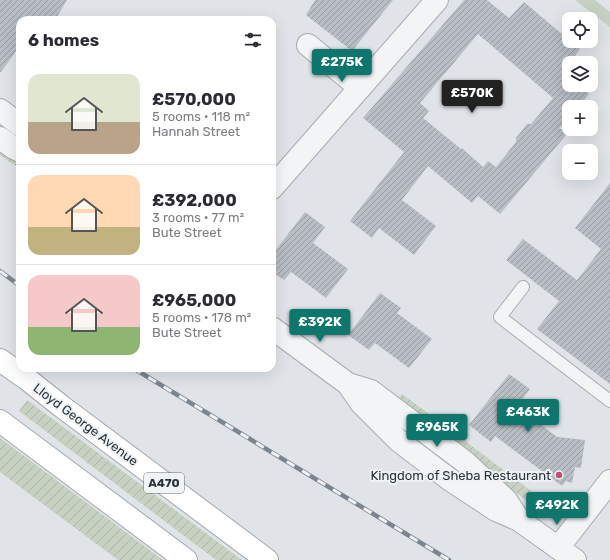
<!DOCTYPE html>
<meta charset="utf-8">
<style>
body{margin:0;font-family:Rubik,sans-serif;background:#f7f7f7;color:#2b2b33;height:100vh;display:flex;flex-direction:column;font-size:15px;white-space:nowrap}
*{box-sizing:border-box;margin:0}
p{font-size:13px;color:#7c7c81}
.icon{flex:none;width:22px;height:22px;fill:none;stroke:currentColor;stroke-width:2;stroke-linecap:round;stroke-linejoin:round}
.map{position:relative;flex:1;overflow:hidden}
.sheet{position:absolute;left:16px;top:16px;width:260px;height:356px;display:flex;flex-direction:column;background:#fff;border-radius:12px;box-shadow:0 4px 16px #0002}
.sheet>*{flex:none}
.tools{position:absolute;left:562px;top:12px;display:grid;gap:8px}
.tools a{display:grid;place-items:center;width:36px;height:36px;border-radius:8px;background:#fff;box-shadow:0 4px 16px #0002;font-size:20px}
.price{position:absolute;translate:-50% -34px;padding:0 9px;border-radius:4px;background:#0f766e;color:#fff;font-size:13px;line-height:26px;filter:drop-shadow(0 1px 2px #0008)}
.price::after{content:'';position:absolute;left:50%;top:24px;width:12px;height:9px;margin-left:-6px;background:inherit;clip-path:polygon(0 0,100% 0,50% 100%)}
.price.active{background:#222;color:#fff}
ul{padding:0;list-style:none}
li{display:flex;align-items:center;gap:12px;height:100px;padding:0 12px}
li+li{border-top:1px solid #e1e1e2}
li span{display:grid;place-items:center;flex:none;width:112px;height:80px;border-radius:12px;color:#555}
li>.icon{margin-inline-start:auto}
span .icon{width:48px;height:48px;fill:#fffc;stroke-width:1}
li b{font-size:17px}
h2{display:flex;justify-content:space-between;align-items:center;height:48px;padding:0 12px;font-size:17px}
.map>svg:first-child{display:block}
.grass{fill:#c7d1c2}
.garden{fill:url(#garden-furrows)}
.building{fill:url(#building-hatch);fill-rule:evenodd}
.lines{fill:none;stroke-linecap:round;stroke-linejoin:round}
.service-casing{stroke:#a6acb2;stroke-width:14}
.minor-casing{stroke:#a6acb2;stroke-width:24}
.primary-casing{stroke:#a0aab2;stroke-width:24}
.service{stroke:#f2f4f6;stroke-width:12}
.minor{stroke:#f2f4f6;stroke-width:22}
.primary{stroke:#fff;stroke-width:22}
.rail-casing{stroke:#7b8590;stroke-width:4.5}
.rail{stroke:#eff3f5;stroke-width:3;stroke-dasharray:9;stroke-linecap:butt}
.poi-dot{fill:#c34e6f;stroke:#eff3f5;stroke-width:1.5}
.labels{text-anchor:middle;stroke-width:4;stroke-linejoin:round;paint-order:stroke}
.shield{fill:#eff3f5;stroke:#656d75;stroke-width:1}
.shield-label{font-size:12px;font-weight:bold;fill:#2a343e}
.street-label{font-size:13px;fill:#2a343e;stroke:#eff3f5}
.poi-label{font-size:13px;fill:#2a343e;stroke:#eff3f5;text-anchor:end}
</style>
<div class="map">
<svg width="610" height="560" viewBox="0 0 610 560">
<defs>
<pattern id="garden-furrows" width="10" height="10" patternUnits="userSpaceOnUse"><rect width="10" height="10" fill="#c7d1c2"/><path d="M-1 1l2-2M0 10L10 0M9 11l2-2" fill="none" stroke="#abb4a8"/></pattern>
<pattern id="building-hatch" width="6" height="6" patternUnits="userSpaceOnUse"><rect width="6" height="6" fill="#b8bec4"/><path d="M-1 1l2-2M0 6l6-6M5 7l2-2" fill="none" stroke="#969ba1"/></pattern>
</defs>
<rect width="100%" height="100%" fill="#e0e4e8"/>
<path class="grass" d="M575 0H595L610 12V27Z"/>
<path class="garden" d="M0 146 20 159V168L11 163 0 155Z
M402 394 440 422 434 429 396 401Z
M27 400 242 560H216L19 411Z
M456 434 543 500 536 508 451 442Z
M0 438 163 560H118L0 472Z"/>
<path class="building" d="M0 0H67L55 20H20V46L0 73Z
M315 0H393L352 51 306 15Z
M464 0H487L509 18 524 2 569 40V41H570L580 49 562 72 569 77V85H578L589 94 578 107H569V117L559 129H571L500 214 478 196 472 203 428 166 402 200 436 226 414 255 379 228 372 238 350 221 404 152 363 118ZM478 34 553 98 531 124H527L516 138V142L496 167 488 161 483 167 462 148 461 149 423 118 429 111 420 103Z
M610 183V384L537 329 559 301 506 260 523 239 577 280 601 249 575 228Z
M305 212 325 227 313 243 348 269 326 298 291 272 284 280 272 272V255Z
M380 293 401 308 397 313 432 339 409 368 375 343 369 350 348 335Z
M509 374 530 389 517 406 557 437 585 440 581 468 575 467 572 483 566 481 562 486 495 436 491 442 469 425Z"/>
<g class="lines">
<g class="service-casing">
<path id="service" d="M523 287 500 317 610 401"/>
</g>
<g class="minor-casing">
<path id="minor" d="M308 45 360 88
M0 110 20 125
M0 138 14 148 20 151
M272 188 437 0
M272 328 348 384 371 391 465 462 506 500 519 520
M348 384 361 403 399 441 449 479 496 510 519 520 575 560
M558 548 610 481"/>
</g>
<g class="primary-casing">
<path id="primary" d="M0 360 27 379 61 406 267 560
M0 421 186 560"/>
</g>
<use href="#service" class="service"/>
<use href="#minor" class="minor"/>
<use href="#primary" class="primary"/>
<g class="rail-casing">
<path id="rail" d="M0 271 20 286
M133 368 449 560"/>
</g>
<use href="#rail" class="rail"/>
</g>
<circle class="poi-dot" cx="559" cy="475" r="4"/>
<g class="labels">
<rect class="shield" x="144" y="473" width="40" height="20" rx="3"/>
<g class="shield-label">
<text x="164" y="487">A470</text>
</g>
<g class="street-label">
<text transform="translate(86 424) rotate(37)" y="5">Lloyd George Avenue</text>
</g>
<g class="poi-label">
<text x="551" y="480">Kingdom of Sheba Restaurant</text>
</g>
</g>
</svg>
<div class="tools">
<a><svg class="icon" aria-label="locate" viewBox="0 0 24 24"><circle cx="12" cy="12" r="6"/><path d="M12 2v4M12 18v4M2 12h4M18 12h4"/></svg></a>
<a><svg class="icon" aria-label="layers" viewBox="0 0 24 24"><path d="M12 4l9 5-9 5-9-5zM3 14l9 5 9-5"/></svg></a>
<a>+</a>
<a>−</a>
</div>
<b class="price" style="left:342px;top:83px">£275K</b>
<b class="price active" style="left:472px;top:114px">£570K</b>
<b class="price" style="left:320px;top:343px">£392K</b>
<b class="price" style="left:528px;top:433px">£463K</b>
<b class="price" style="left:437px;top:448px">£965K</b>
<b class="price" style="left:557px;top:526px">£492K</b>
<section class="sheet">
<h2>6 homes<svg class="icon" aria-label="filters" viewBox="0 0 24 24"><path d="M4 7h16M4 17h16"/><circle cx="9" cy="7" r="2"/><circle cx="15" cy="17" r="2"/></svg></h2>
<ul>
<li><span style="background:linear-gradient(#dfe7d0 60%,#b9a48a 0)"><svg class="icon" aria-label="home" viewBox="0 0 24 24"><path d="M3 11l9-7 9 7M6 9v11h12V9"/></svg></span><div><b>£570,000</b><p>5 rooms · 118 m²</p><p>Hannah Street</p></div></li>
<li><span style="background:linear-gradient(#ffd9b3 65%,#c2b280 0)"><svg class="icon" aria-label="home" viewBox="0 0 24 24"><path d="M3 11l9-7 9 7M6 9v11h12V9"/></svg></span><div><b>£392,000</b><p>3 rooms · 77 m²</p><p>Bute Street</p></div></li>
<li><span style="background:linear-gradient(#f6c9c9 65%,#8fb573 0)"><svg class="icon" aria-label="home" viewBox="0 0 24 24"><path d="M3 11l9-7 9 7M6 9v11h12V9"/></svg></span><div><b>£965,000</b><p>5 rooms · 178 m²</p><p>Bute Street</p></div></li>
</ul>
</section>
</div>
